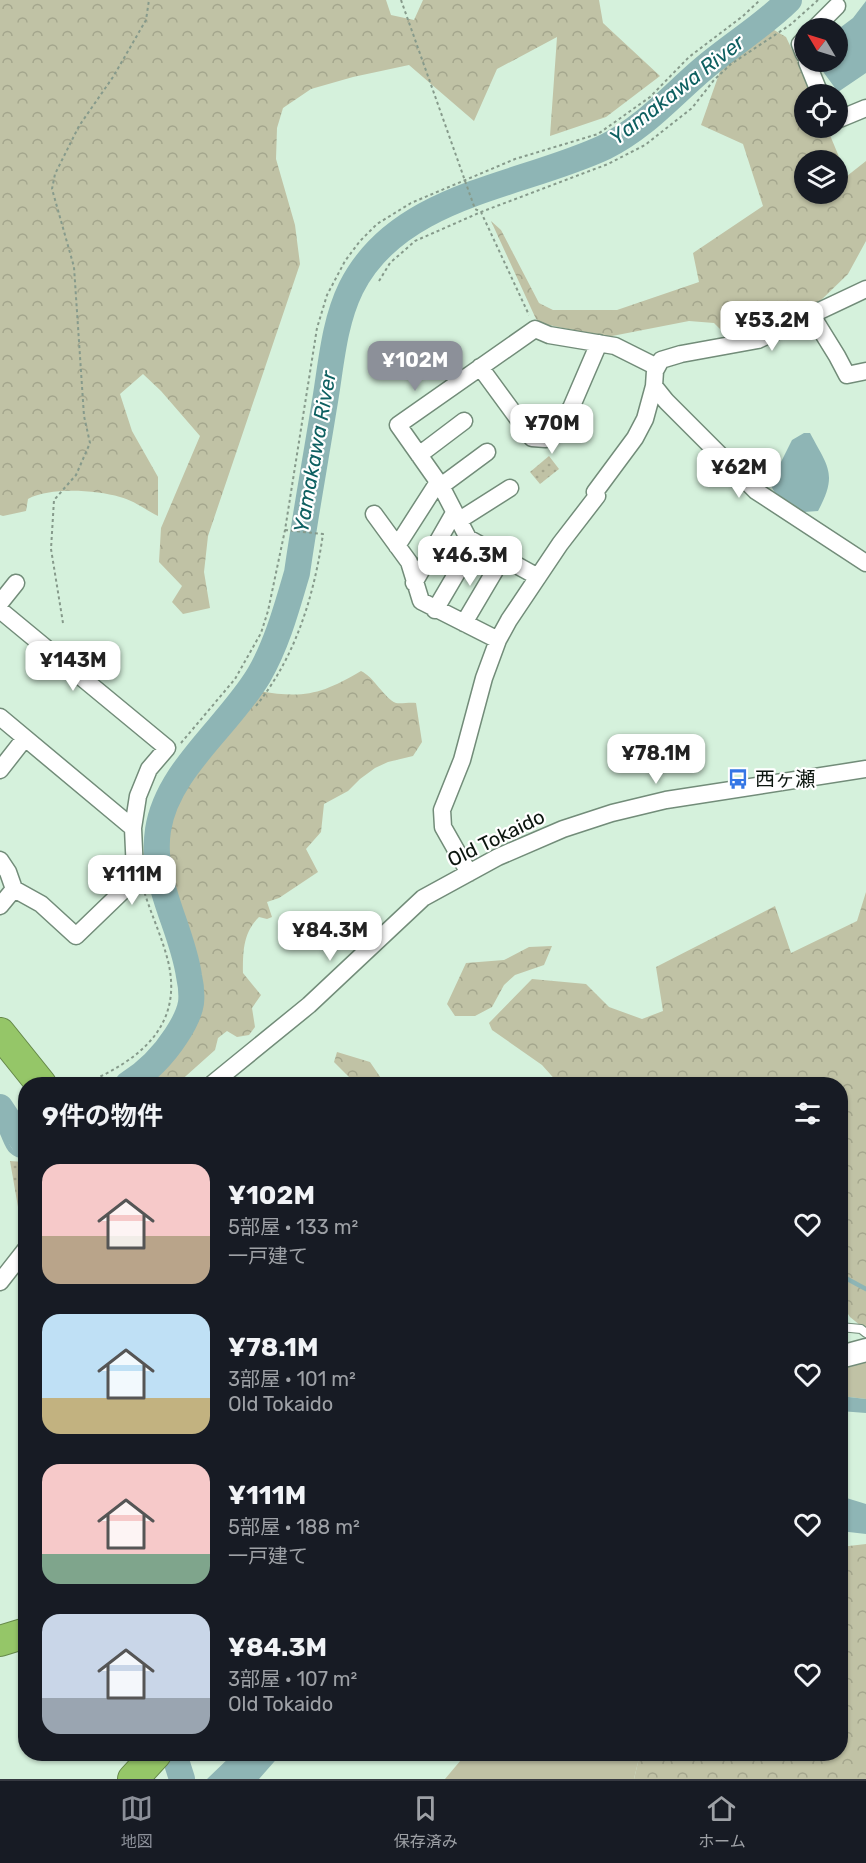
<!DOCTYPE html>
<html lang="ja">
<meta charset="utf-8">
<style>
body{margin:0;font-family:Rubik,"Noto Sans JP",sans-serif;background:#242831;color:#f1f3f6;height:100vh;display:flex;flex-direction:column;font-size:22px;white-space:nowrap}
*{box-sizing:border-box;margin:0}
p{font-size:20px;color:#9ea1a6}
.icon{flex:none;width:33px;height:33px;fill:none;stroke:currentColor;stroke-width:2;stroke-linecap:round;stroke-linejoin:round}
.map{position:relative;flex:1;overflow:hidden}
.side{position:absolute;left:18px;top:1077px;width:830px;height:684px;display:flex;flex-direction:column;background:#171b24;border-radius:24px;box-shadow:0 2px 4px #0004}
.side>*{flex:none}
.needle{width:39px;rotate:308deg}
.fabs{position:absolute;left:794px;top:18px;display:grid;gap:12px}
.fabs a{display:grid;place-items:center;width:54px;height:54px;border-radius:50%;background:#171b24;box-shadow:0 2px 4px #0004;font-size:30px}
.price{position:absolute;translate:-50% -51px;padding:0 14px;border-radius:12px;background:#fff;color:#222;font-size:20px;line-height:39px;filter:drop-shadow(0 2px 3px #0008)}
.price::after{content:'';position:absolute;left:50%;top:36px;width:18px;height:14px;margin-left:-9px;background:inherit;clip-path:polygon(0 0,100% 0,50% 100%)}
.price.selected{background:#8c9099;color:#fff}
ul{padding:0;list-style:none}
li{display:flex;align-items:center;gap:18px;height:150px;padding:0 24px}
li span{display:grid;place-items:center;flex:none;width:168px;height:120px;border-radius:18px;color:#555}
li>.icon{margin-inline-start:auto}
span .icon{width:72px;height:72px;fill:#fffc;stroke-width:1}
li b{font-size:26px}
h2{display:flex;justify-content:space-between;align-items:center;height:72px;padding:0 24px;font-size:26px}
.menu{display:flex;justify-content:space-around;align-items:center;height:84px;border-top:2px solid #363941;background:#171b24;font-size:16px;color:#9ea1a6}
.menu a{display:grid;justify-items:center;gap:3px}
.menu .selected{color:#8c9099}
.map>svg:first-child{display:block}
.grass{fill:#c0c2a5}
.forest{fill:url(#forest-crowns);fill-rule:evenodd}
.park{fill:url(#park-dots)}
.water{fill:#8eb5b5}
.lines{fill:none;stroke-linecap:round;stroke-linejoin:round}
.stream{stroke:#8eb5b5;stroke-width:4.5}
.river{stroke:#8eb5b5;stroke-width:26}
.lane-casing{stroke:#728c79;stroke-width:10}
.street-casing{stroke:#728c79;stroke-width:19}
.secondary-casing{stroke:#728c79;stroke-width:25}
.highway-casing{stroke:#658849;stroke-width:32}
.path{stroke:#869a8b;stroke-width:2;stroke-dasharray:3 3;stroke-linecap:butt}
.lane{stroke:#fff;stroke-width:8}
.street{stroke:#fff;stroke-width:16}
.secondary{stroke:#fff;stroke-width:22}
.highway{stroke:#95c668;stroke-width:30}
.labels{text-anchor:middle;stroke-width:4.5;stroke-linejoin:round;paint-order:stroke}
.poi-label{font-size:20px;fill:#0c160f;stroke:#fff;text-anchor:start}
.street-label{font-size:20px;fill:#0c160f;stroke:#fff}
.water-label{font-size:21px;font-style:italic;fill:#0e6061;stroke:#fff}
</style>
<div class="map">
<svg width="866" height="1779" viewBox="0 0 866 1779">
<defs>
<pattern id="forest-crowns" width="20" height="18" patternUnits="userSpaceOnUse" patternTransform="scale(1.5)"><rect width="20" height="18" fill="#c0c2a5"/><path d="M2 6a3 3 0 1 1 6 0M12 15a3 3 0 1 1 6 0" fill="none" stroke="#a4a68d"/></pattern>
<pattern id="park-dots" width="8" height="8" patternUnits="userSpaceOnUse" patternTransform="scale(1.5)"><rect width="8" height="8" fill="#c0c2a5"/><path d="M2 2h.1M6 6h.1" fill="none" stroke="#a4a68d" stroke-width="1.8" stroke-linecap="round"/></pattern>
</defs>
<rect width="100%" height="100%" fill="#d5f1dc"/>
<path class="grass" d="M866 1359V1399L840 1396V1367Z
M466 1754H640L634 1779H445Z"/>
<path class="forest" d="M0 0H386L391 15 414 20 423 0H599L603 23 660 76 606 117 550 136 557 37 497 69 474 121 409 65 353 77 311 89 283 108 277 128 276 159 295 225 300 264 208 536 204 572 210 608 183 614 172 602 182 586 159 562 161 528 200 436 161 391 143 374 120 394 132 431 158 477V516C146 510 133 500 120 497 95 490 50 487 28 499L26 511 3 516 0 515Z
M769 27 786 37 813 94H804V128H827L847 176 866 161V241L848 274 815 306 771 327 726 335 714 323 689 321 607 337 544 324 536 319 491 221 501 230 539 303 553 310H617L699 282 693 253 763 206 743 144 701 125 724 60ZM804 160H837V194H804Z
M361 671C374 677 384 698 396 703 401 704 410 702 416 703L422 742 413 756 388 762 375 768 360 779 348 791 324 804 321 832 306 849 318 872 279 898 267 902 272 917 267 919 259 917C243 933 243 951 243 973L261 995 252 1008 255 1027 249 1035 237 1037 227 1031 218 1038 215 1050 177 1084H141C151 1077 165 1068 173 1058 196 1027 203 983 192 945 187 928 176 912 171 895 162 868 159 836 167 809 177 774 210 749 234 724 243 714 251 702 259 691 304 699 322 694 361 671Z
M866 892V1330L850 1317 840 1302V1084H559L542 1065 492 1030 489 1023 532 979 586 984 609 1007 642 1019 663 1011 656 967 775 906 791 953 857 921Z
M552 946 544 965 515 975 504 985 492 1007 475 1016H455L447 1004 466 963 504 960 529 947Z
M337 1052 370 1062 385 1084H349V1077L334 1062Z
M866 1544V1779H634L640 1754H840V1547Z"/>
<path class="park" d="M549 456 559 469 540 484 530 472Z
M10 1161 25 1162V1215L18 1207Z"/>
<path class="water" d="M866 1V73L838 92 816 62H837V30L853 18Z
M804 433H810C828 467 838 474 818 511L804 512 796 509 776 495 770 484 792 440Z
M840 1396 866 1399V1413L840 1411Z
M840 1496 866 1504V1534L840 1531Z
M233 1754H281L259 1779H207Z"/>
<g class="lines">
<path class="stream" d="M0 1129C8 1144 7 1155 26 1157
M840 1275 866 1289"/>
<path class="river" d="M128 1084C147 1072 163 1056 176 1036 182 1027 189 1015 191 1003 192 994 191 985 189 976 182 927 150 882 158 830 167 770 228 727 259 675 277 644 287 607 297 573 305 517 315 463 324 407 331 368 333 325 351 288 398 194 520 187 605 147 644 128 672 95 704 68 731 45 764 25 789 0
M0 1107 26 1146
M174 1754 182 1779"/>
<g class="lane-casing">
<path id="lane" d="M840 1327 861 1329 866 1333"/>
</g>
<g class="street-casing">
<path id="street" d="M815 28 837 6
M804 40 800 44 804 54
M807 62 820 94
M837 120 866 108
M811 314 837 356 847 375 866 371
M480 367 532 438 546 439 571 408 599 343
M654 386 666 401 756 491 866 563
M419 455 464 421
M441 486 487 452
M374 514 409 562 421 601 498 640
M458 521 510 488
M397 546 438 482
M538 577 468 538 441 486 398 425 535 329 549 335 615 346 657 367
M414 583 454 513
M0 603 16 583
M0 610 167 748 149 769 138 796 133 828 135 872 130 884 76 936 41 904 14 889
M435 610 475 542
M464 623 503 557
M0 717 133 828
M0 770 25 738
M0 860 8 872 14 889 0 906
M469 873 443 827 442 810 462 760 484 678 498 640 509 620 560 544 597 496 595 492 635 438 645 419 654 386 655 371 661 360 681 354 758 340 866 289
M212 1084 309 1005 423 898 498 857 563 829 612 813 666 800 866 769
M0 1282 26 1249"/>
</g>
<g class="secondary-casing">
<path id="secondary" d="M840 1357 866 1350"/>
</g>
<g class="highway-casing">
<path id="highway" d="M0 1033 41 1084
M0 1641 26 1633
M133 1779 156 1754"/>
</g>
<path class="path" d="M401 0 475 209 481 212 529 315
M379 281 390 263 415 241 481 212 608 164 645 145 692 108 714 80 731 64 790 25 818 0
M63 623 51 549 54 500 76 475 90 443 84 416 74 267 52 189 55 174 79 126 113 77 146 20 149 0
M256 706C296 656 314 596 323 534L285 530
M181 743 235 679 261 633 268 611 285 530 317 328 327 295 345 261 360 241 377 224 411 203 515 159 598 134 650 97 689 57 743 16 760 0
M84 1084C138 1061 184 1027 168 961 162 937 151 914 144 891"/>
<use href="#lane" class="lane"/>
<use href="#street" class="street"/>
<use href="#secondary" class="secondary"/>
<use href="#highway" class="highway"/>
</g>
<defs>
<g id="bus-bare" transform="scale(1.62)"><path d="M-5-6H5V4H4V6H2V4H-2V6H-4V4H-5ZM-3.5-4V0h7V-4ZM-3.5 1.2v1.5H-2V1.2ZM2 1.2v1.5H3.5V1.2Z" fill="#3577e5" stroke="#fff" stroke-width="2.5" paint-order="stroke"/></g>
</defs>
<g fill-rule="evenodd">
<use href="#bus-bare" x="738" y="779"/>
</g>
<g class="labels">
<g class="poi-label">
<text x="755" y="786">西ヶ瀬</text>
</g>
<g class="street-label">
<text transform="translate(496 838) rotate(-26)" y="7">Old Tokaido</text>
</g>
<g class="water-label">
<text transform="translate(677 90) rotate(-38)" y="7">Yamakawa River</text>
<text transform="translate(315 452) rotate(-80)" y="7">Yamakawa River</text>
</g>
</g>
</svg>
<div class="fabs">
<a><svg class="needle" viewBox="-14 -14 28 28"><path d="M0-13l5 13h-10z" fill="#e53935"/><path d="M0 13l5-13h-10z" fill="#9ea1a6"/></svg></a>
<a><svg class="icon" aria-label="locate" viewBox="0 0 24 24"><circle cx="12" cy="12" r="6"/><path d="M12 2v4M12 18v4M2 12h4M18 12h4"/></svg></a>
<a><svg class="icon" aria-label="layers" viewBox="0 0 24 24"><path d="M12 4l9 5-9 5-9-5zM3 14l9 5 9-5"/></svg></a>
</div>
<b class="price" style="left:772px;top:352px">¥53.2M</b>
<b class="price selected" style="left:415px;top:392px">¥102M</b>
<b class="price" style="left:552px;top:455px">¥70M</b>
<b class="price" style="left:739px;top:499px">¥62M</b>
<b class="price" style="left:470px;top:587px">¥46.3M</b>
<b class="price" style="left:73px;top:692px">¥143M</b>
<b class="price" style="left:656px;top:785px">¥78.1M</b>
<b class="price" style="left:132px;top:906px">¥111M</b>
<b class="price" style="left:330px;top:962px">¥84.3M</b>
<section class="side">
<h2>9件の物件<svg class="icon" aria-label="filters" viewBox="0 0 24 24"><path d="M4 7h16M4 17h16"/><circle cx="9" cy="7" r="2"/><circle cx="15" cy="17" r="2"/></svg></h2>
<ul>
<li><span style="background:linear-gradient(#f6c9c9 60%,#b9a48a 0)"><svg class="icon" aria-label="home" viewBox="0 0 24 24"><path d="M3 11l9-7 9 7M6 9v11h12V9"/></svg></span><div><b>¥102M</b><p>5部屋 · 133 m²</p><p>一戸建て</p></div><svg class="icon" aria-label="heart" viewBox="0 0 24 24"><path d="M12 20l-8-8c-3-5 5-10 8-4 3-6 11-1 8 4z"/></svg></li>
<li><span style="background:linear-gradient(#bfe0f5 70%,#c2b280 0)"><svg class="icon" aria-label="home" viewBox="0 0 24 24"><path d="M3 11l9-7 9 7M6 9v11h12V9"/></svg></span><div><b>¥78.1M</b><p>3部屋 · 101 m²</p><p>Old Tokaido</p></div><svg class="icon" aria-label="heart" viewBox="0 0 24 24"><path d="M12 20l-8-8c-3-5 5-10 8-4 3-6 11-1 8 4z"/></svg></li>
<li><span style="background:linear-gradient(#f6c9c9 75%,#7fa58c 0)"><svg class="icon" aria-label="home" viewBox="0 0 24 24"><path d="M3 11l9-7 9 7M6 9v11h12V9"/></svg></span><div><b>¥111M</b><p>5部屋 · 188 m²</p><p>一戸建て</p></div><svg class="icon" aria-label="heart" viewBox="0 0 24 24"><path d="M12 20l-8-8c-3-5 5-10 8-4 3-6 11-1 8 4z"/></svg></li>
<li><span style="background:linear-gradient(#c9d6e8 70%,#9aa5b1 0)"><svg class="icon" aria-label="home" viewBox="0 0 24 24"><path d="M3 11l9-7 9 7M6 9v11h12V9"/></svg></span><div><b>¥84.3M</b><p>3部屋 · 107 m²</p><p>Old Tokaido</p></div><svg class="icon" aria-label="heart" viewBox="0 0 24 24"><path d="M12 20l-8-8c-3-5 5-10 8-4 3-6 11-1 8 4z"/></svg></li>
</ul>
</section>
</div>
<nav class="menu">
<a class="selected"><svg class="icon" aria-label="map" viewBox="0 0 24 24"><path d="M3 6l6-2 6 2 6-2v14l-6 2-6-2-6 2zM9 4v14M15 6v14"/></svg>地図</a>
<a><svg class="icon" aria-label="saved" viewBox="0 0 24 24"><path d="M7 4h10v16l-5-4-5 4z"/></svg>保存済み</a>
<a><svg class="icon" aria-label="home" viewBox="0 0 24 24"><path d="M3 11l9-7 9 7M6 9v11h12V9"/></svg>ホーム</a>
</nav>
